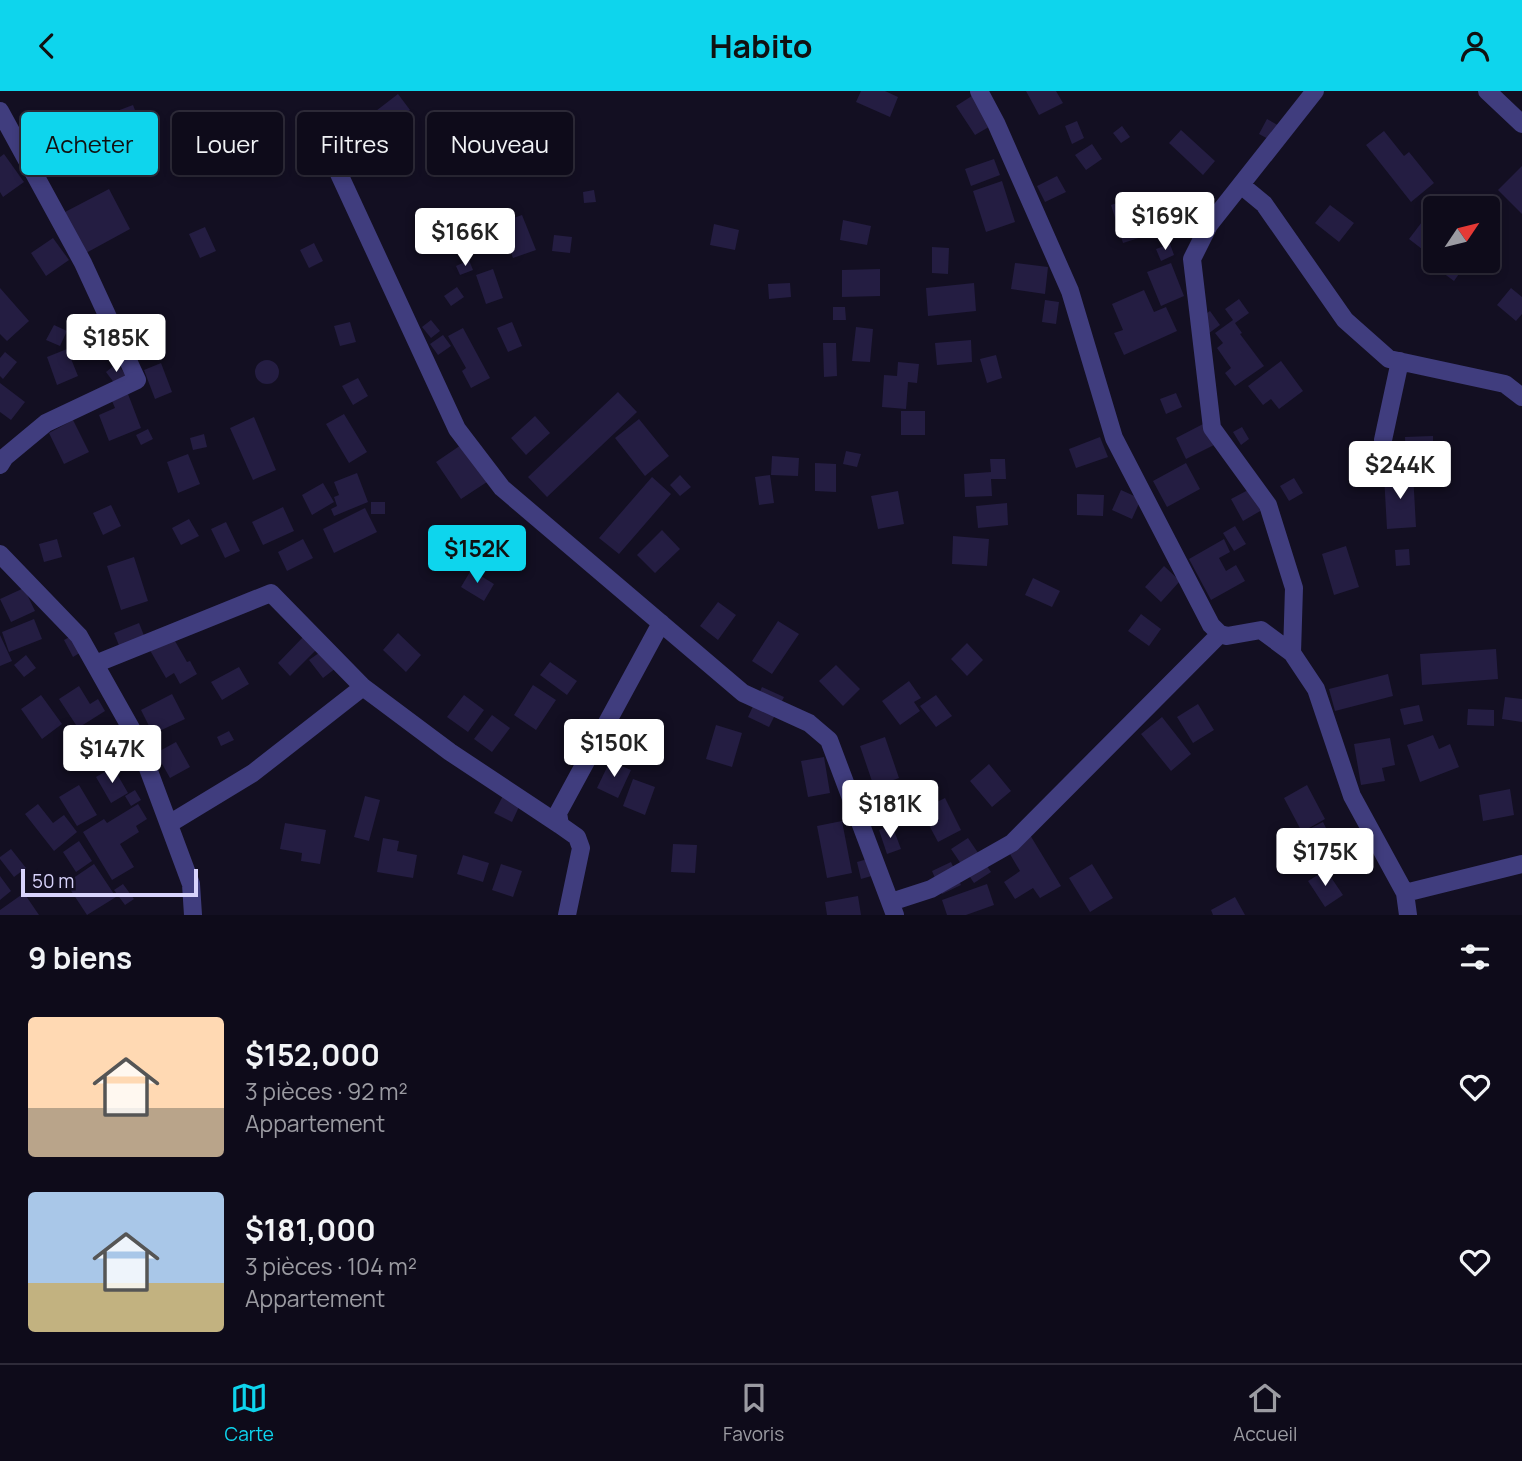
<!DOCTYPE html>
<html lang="fr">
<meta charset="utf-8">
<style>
body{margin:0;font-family:Manrope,sans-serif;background:#1c1927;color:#f1f3f6;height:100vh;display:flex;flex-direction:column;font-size:26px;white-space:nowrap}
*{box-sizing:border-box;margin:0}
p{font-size:23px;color:#9b9ba2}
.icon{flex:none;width:38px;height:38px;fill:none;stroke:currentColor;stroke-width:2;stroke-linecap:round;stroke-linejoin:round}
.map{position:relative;height:824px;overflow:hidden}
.details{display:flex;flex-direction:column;background:#0e0b1a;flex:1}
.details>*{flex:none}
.top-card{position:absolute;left:21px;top:21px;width:700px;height:63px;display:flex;gap:14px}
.needle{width:46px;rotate:55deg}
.tools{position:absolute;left:1423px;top:105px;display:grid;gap:14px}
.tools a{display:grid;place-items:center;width:77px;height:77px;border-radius:7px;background:#0e0b1a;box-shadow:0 4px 10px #0003,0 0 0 2px #2e2b39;font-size:35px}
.scale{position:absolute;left:21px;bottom:18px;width:177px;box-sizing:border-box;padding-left:7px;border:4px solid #d8d3fc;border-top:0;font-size:19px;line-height:24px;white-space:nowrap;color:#d8d3fc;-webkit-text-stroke:5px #130f22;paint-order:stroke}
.price{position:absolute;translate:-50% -60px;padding:0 16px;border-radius:7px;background:#fff;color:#222;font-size:23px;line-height:46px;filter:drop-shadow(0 2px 4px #0008)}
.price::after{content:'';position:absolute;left:50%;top:42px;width:21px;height:16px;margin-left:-10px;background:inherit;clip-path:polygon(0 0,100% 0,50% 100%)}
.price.current{background:#0ed5ed;color:#111}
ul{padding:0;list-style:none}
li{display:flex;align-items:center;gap:21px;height:175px;padding:0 28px}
li span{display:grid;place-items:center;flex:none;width:196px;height:140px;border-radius:7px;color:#555}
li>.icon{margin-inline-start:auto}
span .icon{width:84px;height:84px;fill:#fffc;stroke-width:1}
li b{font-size:30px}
h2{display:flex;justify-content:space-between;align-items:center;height:84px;padding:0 28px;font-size:30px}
.pill{padding:0 24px;border-radius:7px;background:#0e0b1a;box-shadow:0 4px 10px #0003,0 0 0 2px #2e2b39;font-size:24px;line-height:63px}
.pill.current{background:#0ed5ed;color:#111}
header{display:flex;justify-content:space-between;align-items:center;height:91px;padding:0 28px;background:#0ed5ed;color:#111;font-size:32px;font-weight:700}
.tab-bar{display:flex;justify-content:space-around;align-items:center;height:98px;border-top:2px solid #2e2b39;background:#0e0b1a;font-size:19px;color:#9b9ba2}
.tab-bar a{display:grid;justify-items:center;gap:4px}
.tab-bar .current{color:#0ed5ed}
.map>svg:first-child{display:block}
.building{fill:#241d42}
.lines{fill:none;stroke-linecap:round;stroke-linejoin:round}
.minor{stroke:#403d7e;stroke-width:18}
</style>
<header><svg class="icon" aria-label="back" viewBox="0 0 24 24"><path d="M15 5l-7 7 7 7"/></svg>Habito<svg class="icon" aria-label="person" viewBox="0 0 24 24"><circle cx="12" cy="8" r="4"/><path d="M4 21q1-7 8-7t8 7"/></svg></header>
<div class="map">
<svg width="1522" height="824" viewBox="0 0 1522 824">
<rect width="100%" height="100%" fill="#130f22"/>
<path class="building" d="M861 0H885L898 6 890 26 856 11Z
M1026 0H1056L1063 12 1039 24Z
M398 3 410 19 384 39 372 23Z
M975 3 994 33 975 44 956 15Z
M133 14 140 32 100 47 93 29Z
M495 20 501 34 480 44 473 30Z
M1267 28 1290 41 1281 55 1259 43Z
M1077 30 1084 47 1072 53 1065 35Z
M1122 35 1130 46 1121 52 1113 42Z
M1181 39 1215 70 1203 84 1169 52Z
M1384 40 1404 65 1409 61 1434 92 1411 111 1366 54Z
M504 53 514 76 494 85 484 62Z
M1092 53 1102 68 1086 79 1075 64Z
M4 63 24 91 3 106 0 101V66Z
M994 68 1000 84 971 95 965 78Z
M1522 75V123L1498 99Z
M1057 85 1066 101 1045 111 1037 95Z
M1002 90 1015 131 986 141 973 100Z
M109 98 130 138 86 162 65 121Z
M594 99 596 111 584 112 583 101Z
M1144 103 1149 119 1144 121 1151 143 1123 152 1111 114Z
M1330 114 1354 132 1339 151 1315 132Z
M1428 123 1435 128V160L1431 165 1409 148Z
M522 124 536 159 513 167 500 132Z
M843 129 871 135 867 154 840 149Z
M714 133 739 139 735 159 710 154Z
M205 136 216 160 200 167 189 143Z
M554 144 572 146 570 162 552 160Z
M53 147 69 169 46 185 31 162Z
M314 152 323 170 309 177 300 159Z
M1170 153 1174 164 1161 170 1156 158Z
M932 156 949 157 948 183 932 182Z
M469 169 473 179 460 184 456 175Z
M1439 170H1468L1454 190 1435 176Z
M1015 172 1048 176 1045 203 1011 198Z
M1171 172 1184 205 1161 215 1147 181Z
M493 178 503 207 486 213 476 184Z
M880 178V205L842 206V179Z
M790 192 791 206 769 208 768 193Z
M974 192 976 220 928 225 926 197Z
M457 196 464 206 451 215 444 205Z
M0 197 29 230 7 250 0 243Z
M1511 197 1522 206V223L1516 230 1497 214Z
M1144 199 1154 221 1166 216 1177 240 1124 264 1114 242 1123 239 1112 213Z
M1239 208 1249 222 1235 232 1242 242 1240 243 1264 275 1235 295 1225 282 1231 277 1217 257 1223 252 1215 242 1233 229 1225 218Z
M1045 209 1059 211 1056 233 1042 231Z
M833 216H845L846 229H833Z
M1210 220 1220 234 1201 248 1191 233Z
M431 229 440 240 431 247 422 236Z
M350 231 356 251 340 255 334 235Z
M512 231 522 255 508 261 497 237Z
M54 234 67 240 60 255 46 249Z
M856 236 873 238 870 271 852 270Z
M463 237 490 287 471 297 462 280 466 277 448 245Z
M443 244 451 255 438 264 430 253Z
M971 249 972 271 937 274 935 252Z
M823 252H836L837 285 824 286Z
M67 258 78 285 57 294 47 266Z
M5 261 17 271 3 288 0 285V267Z
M996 264 1002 287 987 292 980 268Z
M255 281a12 12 0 1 1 24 0a12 12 0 1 1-24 0Z
M1281 270 1303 300 1279 318 1271 308 1263 314 1248 295Z
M898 271 919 273 917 292 908 291 906 318 882 316 884 284 897 285Z
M117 272 126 285 115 293 106 281Z
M161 272 172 301 155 308 144 279Z
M358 287 368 305 353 314 342 295Z
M0 292 25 311 11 329 0 321Z
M618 301 637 321 547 406 528 386Z
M1176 302 1182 316 1166 323 1160 308Z
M128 303 141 337 109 350 99 324 115 317 112 310Z
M901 320H925V344H901Z
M344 323 367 361 349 372 326 333Z
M535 325 550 342 526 364 511 347Z
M254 326 276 379 253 389 230 337Z
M639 328 669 365 645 385 615 347Z
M73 329 89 361 64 373 49 342Z
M1205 332 1216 353 1186 368 1176 347Z
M1242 336 1249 348 1241 354 1233 341Z
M148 338 153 348 141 354 136 344Z
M204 343 207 356 193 359 190 347Z
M1433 345V368L1406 369 1405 346Z
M1100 346 1108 366 1076 377 1069 358Z
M461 354 490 389 461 408 436 371Z
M846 360 861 363 857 376 843 373Z
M188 363 200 393 178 402 167 371Z
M772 365 799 367 798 385 771 384Z
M990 368H1005L1006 388H991L992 405 965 406 964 383 991 381Z
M815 372 836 373V401L815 400Z
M1186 372 1200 398 1167 416 1153 390Z
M357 382 368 411 334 425 331 418 337 415 334 406 339 404 334 391Z
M1413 382 1416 436 1387 438 1384 384Z
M680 384 691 396 680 405 670 394Z
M770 384 774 412 759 414 755 386Z
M652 386 671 403 619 463 599 447Z
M1294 387 1303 402 1289 410 1280 395Z
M323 392 334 411 312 424 302 404Z
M1250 398 1262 419 1243 430 1231 408Z
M1121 399 1141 408 1132 428 1112 419Z
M898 400 904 433 878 438 871 405Z
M1077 403 1104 404 1103 425 1077 424Z
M371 411H385V423H371Z
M1007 412 1008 434 978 437 976 415Z
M111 414 121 435 103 444 93 422Z
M283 416 294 440 263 454 252 431Z
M365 417 377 441 334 462 323 438Z
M189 428 199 445 181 454 172 437Z
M226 431 240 460 225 467 211 438Z
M1235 435 1246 453 1234 460 1223 442Z
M662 439 680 458 655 482 637 464Z
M953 445 989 448 987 475 952 473Z
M57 448 62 466 44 471 39 453Z
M303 448 313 467 287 480 278 461Z
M1224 448 1230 461 1219 467 1226 480 1236 474 1245 490 1211 509 1189 468Z
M1346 455 1359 496 1334 504 1322 463Z
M1409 458 1410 474 1396 475 1395 459Z
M134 466 148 510 121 519 107 475Z
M1164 475 1180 490 1161 511 1145 496Z
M471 479 494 493 484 510 461 496Z
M1033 487 1060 500 1052 516 1025 504Z
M24 497 35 520 11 531 0 508Z
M718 511 736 524 718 549 700 535Z
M1141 523 1161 538 1149 555 1128 540Z
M34 528 42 548 9 561 2 541Z
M778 530 799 543 772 583 752 570Z
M139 532 145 547 120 557 114 542Z
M167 536 187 571 190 570 197 583 180 593 174 582 166 587 144 549Z
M77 542 86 558 73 566 64 549Z
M398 542 421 564 406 581 383 559Z
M306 543 319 556 290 585 278 572Z
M0 544 12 570 0 575Z
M967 552 983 569 967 585 951 568Z
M1496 558 1498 588 1422 594 1420 563Z
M323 559 336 577 323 587 309 569Z
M26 564 36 577 24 586 14 574Z
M550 571 577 590 567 604 540 584Z
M836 574 860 598 843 615 819 590Z
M239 576 249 593 222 609 211 591Z
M1388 583 1393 605 1335 620 1329 598Z
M909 590 921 607 914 611 920 620 900 634 882 610Z
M533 594 556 609 536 639 514 624Z
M79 595 90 613 98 608 105 620 78 637 59 608Z
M762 596 784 606 769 636 748 626Z
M172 603 185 628 153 643 141 619Z
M41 604 62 633 42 648 21 618Z
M464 604 484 619 468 641 447 626Z
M936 604 952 625 936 636 920 615Z
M1505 606 1522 608V631L1502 628Z
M1198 613 1214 639 1193 652 1177 626Z
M1419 614 1423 630 1404 634 1400 618Z
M1468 618 1494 619V635L1467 634Z
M492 624 510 637 492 661 474 648Z
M1162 626 1191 663 1171 680 1141 643Z
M716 634 742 642 732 676 706 668Z
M229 640 234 649 221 655 217 646Z
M639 644 646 652 635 661 628 654Z
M1433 644 1439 658 1450 653 1459 676 1420 691 1407 654Z
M885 646 899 687 874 696 860 655Z
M1390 647 1395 674 1382 677 1385 690 1361 694 1354 653Z
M176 651 190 676 170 687 156 662Z
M824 666 830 702 808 706 801 670Z
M610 670 631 679 618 707 597 697Z
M989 673 1011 700 992 716 970 690Z
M113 676 128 702 111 712 96 686Z
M633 688 655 696 645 724 623 715Z
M79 694 97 724 77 735 59 706Z
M1307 694 1325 728 1302 741 1284 707Z
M1510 698 1514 724 1483 730 1479 704Z
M135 699 141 709 131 715 125 705Z
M505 701 522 709 512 731 494 722Z
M365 705 380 709 369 750 354 746Z
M945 707 961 739 938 751 921 719Z
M38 713 53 732 64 724 77 741 54 760 25 723Z
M138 713 147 728 136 735 139 741 120 753 134 776 112 789 83 741 104 728 107 732Z
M842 730 852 782 827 787 817 735Z
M1323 731 1329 743 1313 751 1307 739Z
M285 732 326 739 320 773 301 770 302 762 280 758Z
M892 734 901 758 887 763 879 739Z
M1027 739 1061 795 1040 807 1033 797 1015 808 1004 791 1020 780 1004 753Z
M383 747 399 750 397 760 417 764 413 787 377 781Z
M968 747 991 781 974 792 951 758Z
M79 750 92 770 76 781 63 761Z
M673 753 697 754 695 782 671 781Z
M11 758 26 777 14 786 0 768V766Z
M463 764 489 772 483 791 457 783Z
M871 767 875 784 861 788 857 771Z
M951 771 961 794 942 803 932 780Z
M94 773 116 806 87 824 66 792Z
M501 773 522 780 513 806 492 799Z
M1092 773 1113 807 1090 821 1069 787Z
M1326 779 1343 804 1325 816 1308 790Z
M0 785 11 800 0 809Z
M123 793 134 808 125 814 114 799Z
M987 793 994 814 966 824H947L942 809Z
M24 802 39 824H0V819Z
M858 805 861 824H827L825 811Z
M1235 806 1245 824H1213L1211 819Z"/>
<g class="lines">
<path class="minor" d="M979 0 996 32 1070 200 1114 347 1211 534 1220 543 1227 545 1261 539 1292 562 1316 598 1352 705 1405 802 1408 824
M1487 0 1522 33
M0 20 83 172 137 289 46 332 5 366 0 374
M334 72 457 338 502 397 743 602 809 632 829 649 895 824
M1241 94 1264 113 1345 229 1389 268 1505 293 1522 306
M1383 349 1400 270
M0 463 79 545 137 648 191 793 193 824
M1292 562 1294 497 1268 414 1212 337 1192 168 1209 134 1315 0
M95 573 271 502 363 596 450 661 560 734
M169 733 253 682 363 596
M1405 802 1522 773
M891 811 931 798 1012 752 1220 543
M567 824 581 757 577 746 560 734 558 722 661 532"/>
</g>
</svg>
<div class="tools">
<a><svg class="needle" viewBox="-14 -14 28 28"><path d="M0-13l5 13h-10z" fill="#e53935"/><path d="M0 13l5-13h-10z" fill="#9b9ba2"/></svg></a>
</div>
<div class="scale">50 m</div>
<b class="price" style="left:1165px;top:161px">$169K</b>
<b class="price" style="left:465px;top:177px">$166K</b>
<b class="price" style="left:116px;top:283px">$185K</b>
<b class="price" style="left:1400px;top:410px">$244K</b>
<b class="price current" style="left:477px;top:494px">$152K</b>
<b class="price" style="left:614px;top:688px">$150K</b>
<b class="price" style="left:112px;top:694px">$147K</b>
<b class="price" style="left:890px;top:749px">$181K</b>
<b class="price" style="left:1325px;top:797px">$175K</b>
<div class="top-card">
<a class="pill current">Acheter</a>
<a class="pill">Louer</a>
<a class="pill">Filtres</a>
<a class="pill">Nouveau</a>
</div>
</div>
<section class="details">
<h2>9 biens<svg class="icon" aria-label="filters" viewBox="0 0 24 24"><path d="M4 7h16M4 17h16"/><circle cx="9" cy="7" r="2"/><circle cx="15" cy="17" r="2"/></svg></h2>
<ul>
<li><span style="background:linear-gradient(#ffd9b3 65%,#b9a48a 0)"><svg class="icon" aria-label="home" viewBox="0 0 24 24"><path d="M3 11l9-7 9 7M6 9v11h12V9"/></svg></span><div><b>$152,000</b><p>3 pièces · 92 m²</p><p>Appartement</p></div><svg class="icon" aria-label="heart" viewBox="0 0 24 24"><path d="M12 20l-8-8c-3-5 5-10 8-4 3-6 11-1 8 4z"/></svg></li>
<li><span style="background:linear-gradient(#a9c7e8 65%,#c2b280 0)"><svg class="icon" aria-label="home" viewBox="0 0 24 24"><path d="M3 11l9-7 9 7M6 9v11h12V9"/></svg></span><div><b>$181,000</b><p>3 pièces · 104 m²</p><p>Appartement</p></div><svg class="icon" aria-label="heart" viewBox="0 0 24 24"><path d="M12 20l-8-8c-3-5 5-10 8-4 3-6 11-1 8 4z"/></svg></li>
</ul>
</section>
<nav class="tab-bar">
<a class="current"><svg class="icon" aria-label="map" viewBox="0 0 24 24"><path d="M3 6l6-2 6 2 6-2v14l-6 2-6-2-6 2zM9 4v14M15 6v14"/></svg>Carte</a>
<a><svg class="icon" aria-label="saved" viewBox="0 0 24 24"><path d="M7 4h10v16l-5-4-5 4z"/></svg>Favoris</a>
<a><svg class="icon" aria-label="home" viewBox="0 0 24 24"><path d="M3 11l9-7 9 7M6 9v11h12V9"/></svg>Accueil</a>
</nav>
